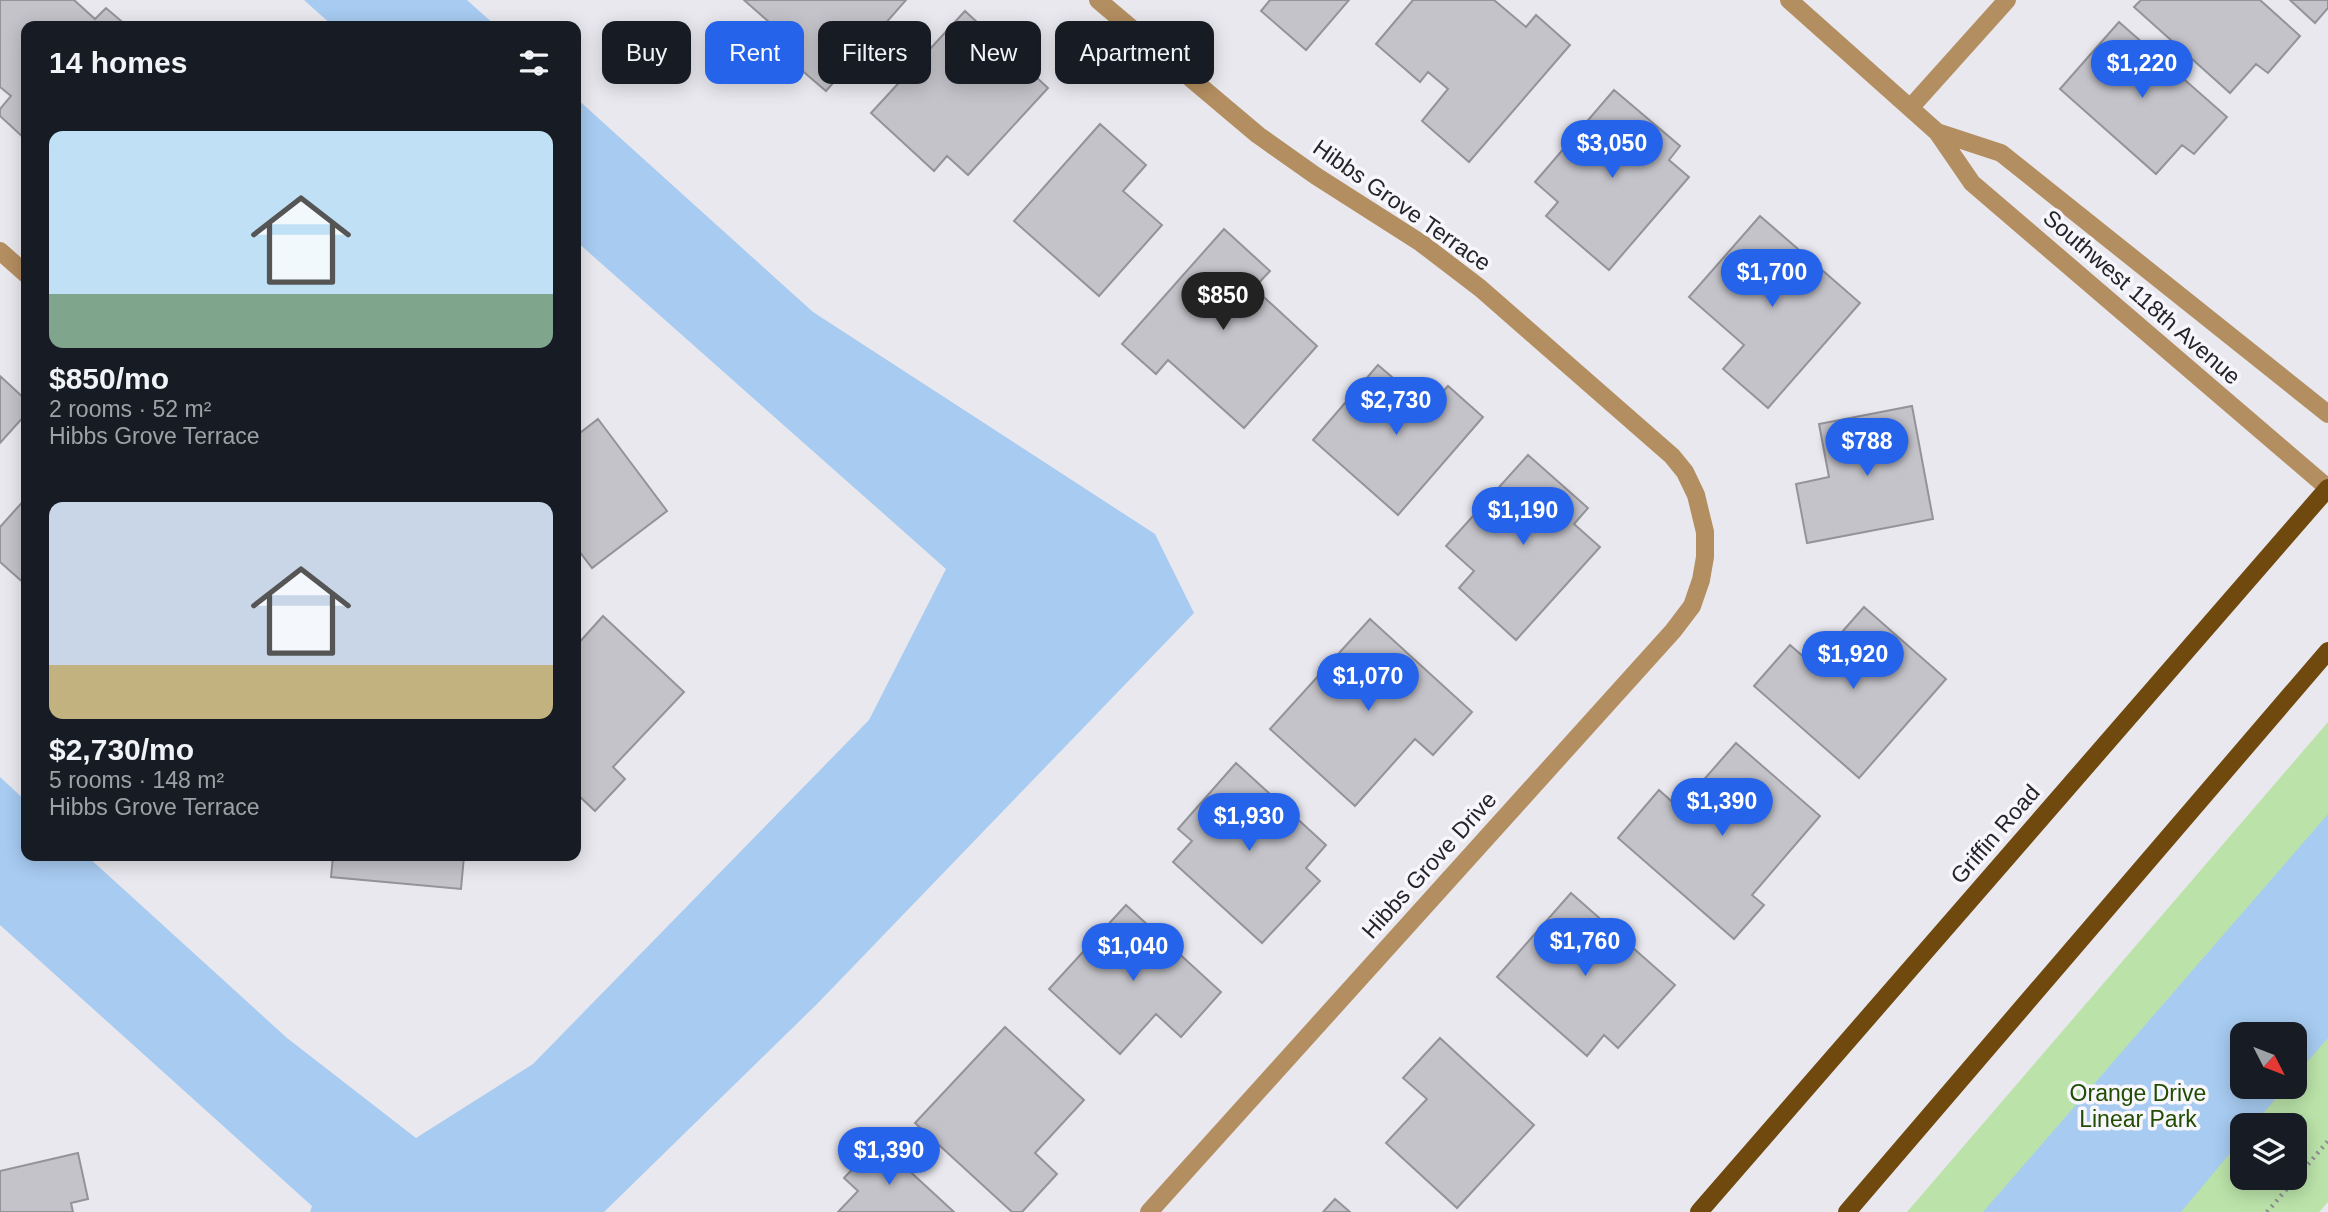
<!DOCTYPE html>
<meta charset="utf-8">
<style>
body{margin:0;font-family:Helvetica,sans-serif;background:#242831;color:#f1f3f6;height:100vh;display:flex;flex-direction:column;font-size:26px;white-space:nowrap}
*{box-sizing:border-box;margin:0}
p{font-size:23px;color:#9ea1a6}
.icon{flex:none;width:38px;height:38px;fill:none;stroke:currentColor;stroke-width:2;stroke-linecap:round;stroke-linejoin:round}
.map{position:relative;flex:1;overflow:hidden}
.details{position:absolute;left:21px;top:21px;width:560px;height:840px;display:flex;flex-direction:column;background:#171b24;border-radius:14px;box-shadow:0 4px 18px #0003}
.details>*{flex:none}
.banner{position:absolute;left:602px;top:21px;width:665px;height:63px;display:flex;gap:14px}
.needle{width:46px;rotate:132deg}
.buttons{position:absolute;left:2230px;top:1022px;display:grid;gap:14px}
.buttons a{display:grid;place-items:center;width:77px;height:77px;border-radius:14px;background:#171b24;box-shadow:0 4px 18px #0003;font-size:35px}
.price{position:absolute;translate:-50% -60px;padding:0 16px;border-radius:24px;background:#2563eb;color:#fff;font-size:23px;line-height:46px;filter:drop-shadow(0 2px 4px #0008)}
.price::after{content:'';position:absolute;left:50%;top:42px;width:21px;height:16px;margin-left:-10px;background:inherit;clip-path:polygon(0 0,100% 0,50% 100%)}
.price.current{background:#222;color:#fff}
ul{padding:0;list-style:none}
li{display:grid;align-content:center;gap:14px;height:371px;padding:0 28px}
li span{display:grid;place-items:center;height:217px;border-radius:14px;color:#555}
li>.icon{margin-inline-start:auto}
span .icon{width:126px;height:126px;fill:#fffc;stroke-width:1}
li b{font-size:30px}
h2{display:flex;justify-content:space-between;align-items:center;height:84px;padding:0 28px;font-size:30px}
.chip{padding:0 24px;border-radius:14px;background:#171b24;box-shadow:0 4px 18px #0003;font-size:24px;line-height:63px}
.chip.current{background:#2563eb;color:#fff}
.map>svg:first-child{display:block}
.green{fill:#bbe3a9;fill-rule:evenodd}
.water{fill:#a7cbf1}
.building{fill:#c4c3c9;stroke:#949399;stroke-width:2}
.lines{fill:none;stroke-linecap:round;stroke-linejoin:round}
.path{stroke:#8e8e92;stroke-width:4.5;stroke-dasharray:2 5;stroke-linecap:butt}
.minor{stroke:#b38e60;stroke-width:18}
.major{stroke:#6f490d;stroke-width:18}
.labels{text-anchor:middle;stroke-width:7;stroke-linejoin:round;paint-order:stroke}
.street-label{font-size:23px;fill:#252527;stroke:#f6f6fc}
.park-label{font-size:23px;fill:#224d00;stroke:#f6f6fc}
</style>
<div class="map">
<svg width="2328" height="1212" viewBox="0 0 2328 1212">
<rect width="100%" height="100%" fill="#e9e8ee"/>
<path class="green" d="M2328 722V1202L2319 1212H1907ZM2242 1034H2294V1087H2242ZM2242 1125H2294V1178H2242Z"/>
<path class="water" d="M304 0H467L496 26H333Z
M576 98 813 312 1155 534 1194 613 817 1004 604 1212H310L312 1206 0 925V777L26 801V856H87L287 1038 416 1138 533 1064 869 720 946 569 576 241Z
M2328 814V1038L2294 1077V1034H2242V1087H2286L2253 1125H2242V1139L2181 1212H1983Z"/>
<path class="building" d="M0 0H74L95 19 106 8 127 26H26V140L0 116V109L11 96 0 87Z
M744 0H906L826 91 792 62 802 51Z
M1270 0H1349L1306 50 1261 11Z
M1413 0H1494L1526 27 1536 15 1570 45 1469 162 1422 121 1448 89 1428 72 1420 82 1376 44Z
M2141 0H2260L2300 36 2268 73 2256 64 2230 93 2134 7Z
M2290 0H2328V8L2315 23Z
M965 11 1048 88 968 175 947 156 934 171 871 113Z
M2119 22 2227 117 2194 154 2182 145 2156 174 2060 89Z
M1614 90 1680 146 1669 160 1689 177 1609 270 1546 216 1558 202 1535 182Z
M1100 124 1146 165 1123 191 1162 225 1099 296 1014 221Z
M1760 216 1860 303 1768 408 1723 369 1744 345 1689 297Z
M1224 229 1270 271 1254 288 1317 346 1244 428 1168 360 1156 374 1122 344Z
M1378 365 1428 408 1448 386 1483 417 1398 515 1313 440Z
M0 376 26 400V414L0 443Z
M1912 406 1933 519 1807 543 1796 484 1829 477 1819 424Z
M598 419 667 511 592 568 576 547V436Z
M1528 455 1588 508 1574 524 1600 547 1516 640 1459 588 1474 571 1446 546Z
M26 498V585L0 562V527Z
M1864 607 1946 679 1859 778 1754 686 1790 645 1813 665Z
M603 616 684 692 613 767 625 779 595 811 576 793V646Z
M1370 619 1472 712 1433 755 1415 739 1355 806 1270 729Z
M1736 743 1820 816 1752 895 1764 905 1734 939 1618 838 1659 790 1679 808Z
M1236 763 1326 845 1306 868 1320 881 1262 943 1173 862 1192 841 1178 829Z
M333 856H464L461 889 331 877Z
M1571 893 1675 985 1618 1048 1604 1035 1587 1056 1497 977Z
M1126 905 1221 992 1181 1037 1156 1014 1120 1054 1049 989Z
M1005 1027 1084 1100 1035 1153 1057 1174 1022 1212H1012L915 1123Z
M1440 1038 1534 1125 1457 1208 1386 1143 1427 1099 1403 1078Z
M878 1142 954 1212H838L858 1191 844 1178Z
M78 1153 88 1199 71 1203 73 1212H0V1171Z
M1335 1199 1350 1212H1323Z"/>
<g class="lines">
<path class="path" d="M2267 1212 2328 1141"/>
<path class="minor" d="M1098 0 1258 135 1316 176 1421 243 1480 288 1672 456 1685 472 1696 495 1705 532V557L1701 580 1692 606 1673 631 1149 1212
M1789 0 1937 132 1972 183 2328 488
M1911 107 2007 0
M1937 132 2001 153 2328 414
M0 251 26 274"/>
<path class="major" d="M1699 1212 2328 488
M1847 1212 2328 651"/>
</g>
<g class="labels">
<g class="street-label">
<text transform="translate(1402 205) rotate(35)" y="8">Hibbs Grove Terrace</text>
<text transform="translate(2142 297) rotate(41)" y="8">Southwest 118th Avenue</text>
<text transform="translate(1995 834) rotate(-49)" y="8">Griffin Road</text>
<text transform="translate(1429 865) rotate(-48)" y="8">Hibbs Grove Drive</text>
</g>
<g class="park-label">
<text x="2138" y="1101">Orange Drive<tspan x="2138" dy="26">Linear Park</tspan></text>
</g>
</g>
</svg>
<div class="buttons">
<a><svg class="needle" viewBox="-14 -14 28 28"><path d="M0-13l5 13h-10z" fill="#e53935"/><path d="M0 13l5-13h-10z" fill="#9ea1a6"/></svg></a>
<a><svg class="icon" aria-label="layers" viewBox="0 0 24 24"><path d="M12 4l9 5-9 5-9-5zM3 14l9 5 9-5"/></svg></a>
</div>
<b class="price" style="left:2142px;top:100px">$1,220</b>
<b class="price" style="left:1612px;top:180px">$3,050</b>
<b class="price" style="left:1772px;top:309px">$1,700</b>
<b class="price current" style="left:1223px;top:332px">$850</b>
<b class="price" style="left:1396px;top:437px">$2,730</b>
<b class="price" style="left:1867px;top:478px">$788</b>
<b class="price" style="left:1523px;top:547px">$1,190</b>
<b class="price" style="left:1853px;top:691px">$1,920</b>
<b class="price" style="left:1368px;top:713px">$1,070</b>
<b class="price" style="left:1722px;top:838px">$1,390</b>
<b class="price" style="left:1249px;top:853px">$1,930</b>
<b class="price" style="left:1585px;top:978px">$1,760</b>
<b class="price" style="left:1133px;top:983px">$1,040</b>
<b class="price" style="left:889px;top:1187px">$1,390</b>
<div class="banner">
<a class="chip">Buy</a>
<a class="chip current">Rent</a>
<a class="chip">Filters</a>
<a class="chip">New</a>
<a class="chip">Apartment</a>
</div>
<section class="details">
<h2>14 homes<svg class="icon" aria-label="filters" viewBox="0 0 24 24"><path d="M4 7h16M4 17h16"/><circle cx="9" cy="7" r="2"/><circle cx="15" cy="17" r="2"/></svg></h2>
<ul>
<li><span style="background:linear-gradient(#bfe0f5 75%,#7fa58c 0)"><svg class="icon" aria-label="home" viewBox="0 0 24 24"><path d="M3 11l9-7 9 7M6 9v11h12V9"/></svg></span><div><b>$850/mo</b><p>2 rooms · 52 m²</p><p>Hibbs Grove Terrace</p></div></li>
<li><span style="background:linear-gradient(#c9d6e8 75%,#c2b280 0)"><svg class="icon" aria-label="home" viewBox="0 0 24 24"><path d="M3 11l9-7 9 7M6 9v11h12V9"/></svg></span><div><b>$2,730/mo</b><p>5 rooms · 148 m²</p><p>Hibbs Grove Terrace</p></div></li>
</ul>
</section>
</div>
